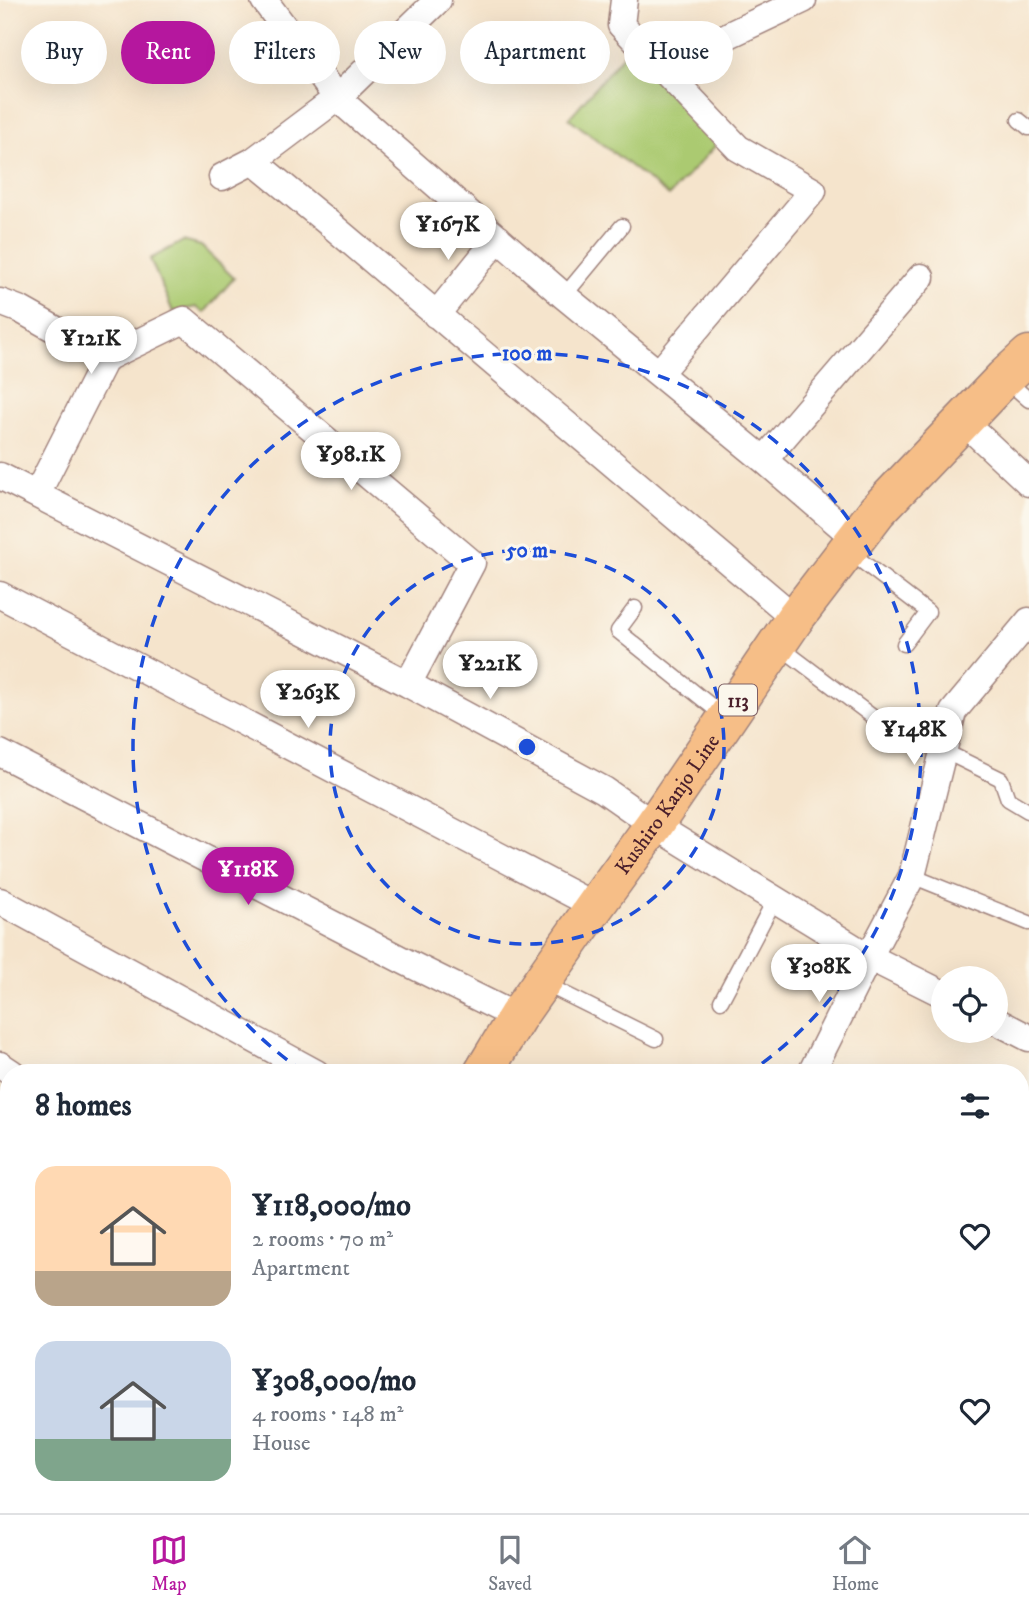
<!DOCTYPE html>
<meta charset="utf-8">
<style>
body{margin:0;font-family:"IM FELL DW Pica",serif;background:#f6f6f7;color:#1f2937;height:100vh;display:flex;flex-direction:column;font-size:26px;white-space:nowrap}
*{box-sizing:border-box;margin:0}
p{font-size:23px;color:#747a83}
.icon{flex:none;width:38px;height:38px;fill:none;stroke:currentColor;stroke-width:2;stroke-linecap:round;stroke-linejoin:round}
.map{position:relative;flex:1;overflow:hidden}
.drawer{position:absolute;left:0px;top:1064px;width:1029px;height:450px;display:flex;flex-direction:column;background:#fff;border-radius:28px 28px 0 0;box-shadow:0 7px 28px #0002}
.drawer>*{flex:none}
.guide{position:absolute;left:21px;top:21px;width:987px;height:63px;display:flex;gap:14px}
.fabs{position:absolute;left:931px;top:966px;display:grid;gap:14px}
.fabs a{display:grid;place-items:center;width:77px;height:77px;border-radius:50%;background:#fff;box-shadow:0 7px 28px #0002;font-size:35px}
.price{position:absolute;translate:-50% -60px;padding:0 16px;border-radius:24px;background:#fff;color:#222;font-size:23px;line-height:46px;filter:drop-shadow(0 2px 4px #0008)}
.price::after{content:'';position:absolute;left:50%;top:42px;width:21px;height:16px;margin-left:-10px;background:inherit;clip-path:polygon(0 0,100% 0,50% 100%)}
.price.active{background:#b5179e;color:#fff}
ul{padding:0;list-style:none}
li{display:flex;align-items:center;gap:21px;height:175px;padding:0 35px}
li span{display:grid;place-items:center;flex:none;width:196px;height:140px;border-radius:21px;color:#555}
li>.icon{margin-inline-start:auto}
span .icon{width:84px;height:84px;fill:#fffc;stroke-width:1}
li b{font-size:30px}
h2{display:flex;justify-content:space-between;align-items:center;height:84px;padding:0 35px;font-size:30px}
.tag{padding:0 24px;border-radius:32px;background:#fff;box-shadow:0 7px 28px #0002;font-size:24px;line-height:63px}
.tag.active{background:#b5179e;color:#fff}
.dock{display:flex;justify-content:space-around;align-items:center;height:98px;border-top:2px solid #e0e1e3;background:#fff;font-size:19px;color:#747a83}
.dock a{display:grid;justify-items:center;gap:4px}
.dock .active{color:#b5179e}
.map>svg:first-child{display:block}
.green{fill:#abca71;stroke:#7a744e;stroke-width:2}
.forest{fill:#88ae63;stroke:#696647;stroke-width:2}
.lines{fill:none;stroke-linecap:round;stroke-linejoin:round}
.service-casing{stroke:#a0827c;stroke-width:17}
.minor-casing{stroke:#a0827c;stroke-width:29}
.primary-casing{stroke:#a0827c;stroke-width:41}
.service{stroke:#fff;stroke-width:14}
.minor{stroke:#fff;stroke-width:26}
.primary{stroke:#f6be87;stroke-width:38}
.ring{fill:none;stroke:#1d4ed8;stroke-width:3.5;stroke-dasharray:12 9}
.labels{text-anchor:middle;stroke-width:6;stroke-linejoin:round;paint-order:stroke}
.shield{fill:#fbf7ec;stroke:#7f6065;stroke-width:2}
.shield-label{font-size:19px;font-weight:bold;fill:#4a1f2b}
.street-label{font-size:21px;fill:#4a1f2b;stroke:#fbf7ec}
.centre{fill:#1d4ed8;stroke:#fbf7ec;stroke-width:3.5}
.ring-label{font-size:21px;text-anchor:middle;font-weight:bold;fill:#1d4ed8;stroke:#fbf7ec;stroke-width:6;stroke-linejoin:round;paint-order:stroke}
</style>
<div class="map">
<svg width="1029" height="1513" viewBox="0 0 1029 1513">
<rect width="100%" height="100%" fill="#fbf7ec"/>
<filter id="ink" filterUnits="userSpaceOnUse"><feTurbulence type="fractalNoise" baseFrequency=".0143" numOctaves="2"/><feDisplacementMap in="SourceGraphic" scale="14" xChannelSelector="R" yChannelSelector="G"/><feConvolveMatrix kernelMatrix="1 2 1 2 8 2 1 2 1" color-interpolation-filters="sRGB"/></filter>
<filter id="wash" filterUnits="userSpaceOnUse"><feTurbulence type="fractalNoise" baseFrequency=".00686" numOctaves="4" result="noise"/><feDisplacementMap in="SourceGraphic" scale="28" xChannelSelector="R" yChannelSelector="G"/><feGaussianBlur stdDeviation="1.57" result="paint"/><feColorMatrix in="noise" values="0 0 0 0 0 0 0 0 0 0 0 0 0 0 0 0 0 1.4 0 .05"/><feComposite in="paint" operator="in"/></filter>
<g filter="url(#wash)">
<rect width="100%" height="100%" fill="#f5e4cc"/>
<path class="green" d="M629 48 717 144 669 196 569 118Z
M183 241 201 246 234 278 204 313 196 307 173 312 150 259Z"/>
<path class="forest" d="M1020 1201H1029V1513H934L937 1505H1020Z"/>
</g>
<g filter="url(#ink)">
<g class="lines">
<g class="service-casing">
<path id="service" d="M1019 120 1029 128
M564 296 622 226
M1005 379 1029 400
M847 550 928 612 904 644
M635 608 618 631 725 717
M779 646 873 717
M942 750 1001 779 1008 799 1028 811
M912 876 1029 923
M543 983 656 1039
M721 1001 775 899"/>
</g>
<g class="minor-casing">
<path id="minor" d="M264 0 337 98 564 296 764 460 856 539
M624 0 621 25 738 148 813 191 659 373
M664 69 731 34 803 0
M253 161 331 225 795 618
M222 177 253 161 337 98 438 0
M0 302 21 310 106 358 184 320 472 563 408 684
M436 315 498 238
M963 421 1029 483
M764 460 921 277
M0 476 408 684 604 790 654 825 869 957 943 994
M37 494 106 358
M0 595 595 906
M0 753 406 962 517 1017
M0 901 316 1073
M996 1021 1029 1038
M0 1065 12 1073
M811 1073 869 957 912 876 953 712 1029 621
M0 1169 9 1173
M0 1371 9 1376
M357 1505 373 1513
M537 1505 553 1513
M848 1505 863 1513"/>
</g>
<g class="primary-casing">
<g id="primary">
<path id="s1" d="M483 1073 517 1017 595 906 654 825 795 618 877 511 1004 378 1029 355"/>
<path d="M249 1513 253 1505"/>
</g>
</g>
<use href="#service" class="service"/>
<use href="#minor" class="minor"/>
<use href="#primary" class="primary"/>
</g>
</g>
<g class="ring">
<circle cx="527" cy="747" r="197"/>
<path d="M304 1072A394 394 0 1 1 750 1072"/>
</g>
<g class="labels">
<rect class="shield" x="719" y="684.5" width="38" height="31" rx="5"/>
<g class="shield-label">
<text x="738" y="707">113</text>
</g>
<g class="street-label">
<text dy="7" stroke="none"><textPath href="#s1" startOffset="326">Kushiro Kanjo Line</textPath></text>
</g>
</g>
<circle cx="527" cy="747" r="10" class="centre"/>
<g class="ring-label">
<text x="527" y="360">100 m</text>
<text x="527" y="557">50 m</text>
</g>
</svg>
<div class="fabs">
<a><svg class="icon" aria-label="locate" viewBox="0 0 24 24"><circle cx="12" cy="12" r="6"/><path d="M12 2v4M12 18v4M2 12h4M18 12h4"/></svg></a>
</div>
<b class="price" style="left:448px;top:262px">¥167K</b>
<b class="price" style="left:91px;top:376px">¥121K</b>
<b class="price" style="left:351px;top:492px">¥98.1K</b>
<b class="price" style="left:490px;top:701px">¥221K</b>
<b class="price" style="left:308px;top:730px">¥263K</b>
<b class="price" style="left:914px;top:767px">¥148K</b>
<b class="price active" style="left:248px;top:907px">¥118K</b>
<b class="price" style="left:819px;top:1004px">¥308K</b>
<div class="guide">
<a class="tag">Buy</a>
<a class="tag active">Rent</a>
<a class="tag">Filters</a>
<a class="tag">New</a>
<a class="tag">Apartment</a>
<a class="tag">House</a>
</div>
<section class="drawer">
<h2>8 homes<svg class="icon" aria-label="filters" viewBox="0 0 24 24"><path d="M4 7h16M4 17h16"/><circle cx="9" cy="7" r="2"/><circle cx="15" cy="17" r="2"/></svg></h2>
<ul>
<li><span style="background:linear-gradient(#ffd9b3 75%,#b9a48a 0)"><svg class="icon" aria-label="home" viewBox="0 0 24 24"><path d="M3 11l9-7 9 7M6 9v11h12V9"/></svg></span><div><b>¥118,000/mo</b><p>2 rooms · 70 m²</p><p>Apartment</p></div><svg class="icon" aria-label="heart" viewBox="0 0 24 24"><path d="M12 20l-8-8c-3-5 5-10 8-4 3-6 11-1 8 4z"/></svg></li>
<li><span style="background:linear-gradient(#c9d6e8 70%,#7fa58c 0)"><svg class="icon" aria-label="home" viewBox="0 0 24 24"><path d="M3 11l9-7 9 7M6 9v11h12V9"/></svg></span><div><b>¥308,000/mo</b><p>4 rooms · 148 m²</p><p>House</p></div><svg class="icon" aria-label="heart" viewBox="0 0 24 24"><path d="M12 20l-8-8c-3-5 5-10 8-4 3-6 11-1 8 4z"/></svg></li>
</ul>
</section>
</div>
<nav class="dock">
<a class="active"><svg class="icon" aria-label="map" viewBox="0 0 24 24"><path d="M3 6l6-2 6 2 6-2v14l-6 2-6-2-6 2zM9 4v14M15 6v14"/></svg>Map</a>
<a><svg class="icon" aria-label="saved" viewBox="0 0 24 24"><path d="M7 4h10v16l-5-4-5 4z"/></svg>Saved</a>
<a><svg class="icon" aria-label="home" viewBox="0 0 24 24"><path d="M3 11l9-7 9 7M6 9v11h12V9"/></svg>Home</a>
</nav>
